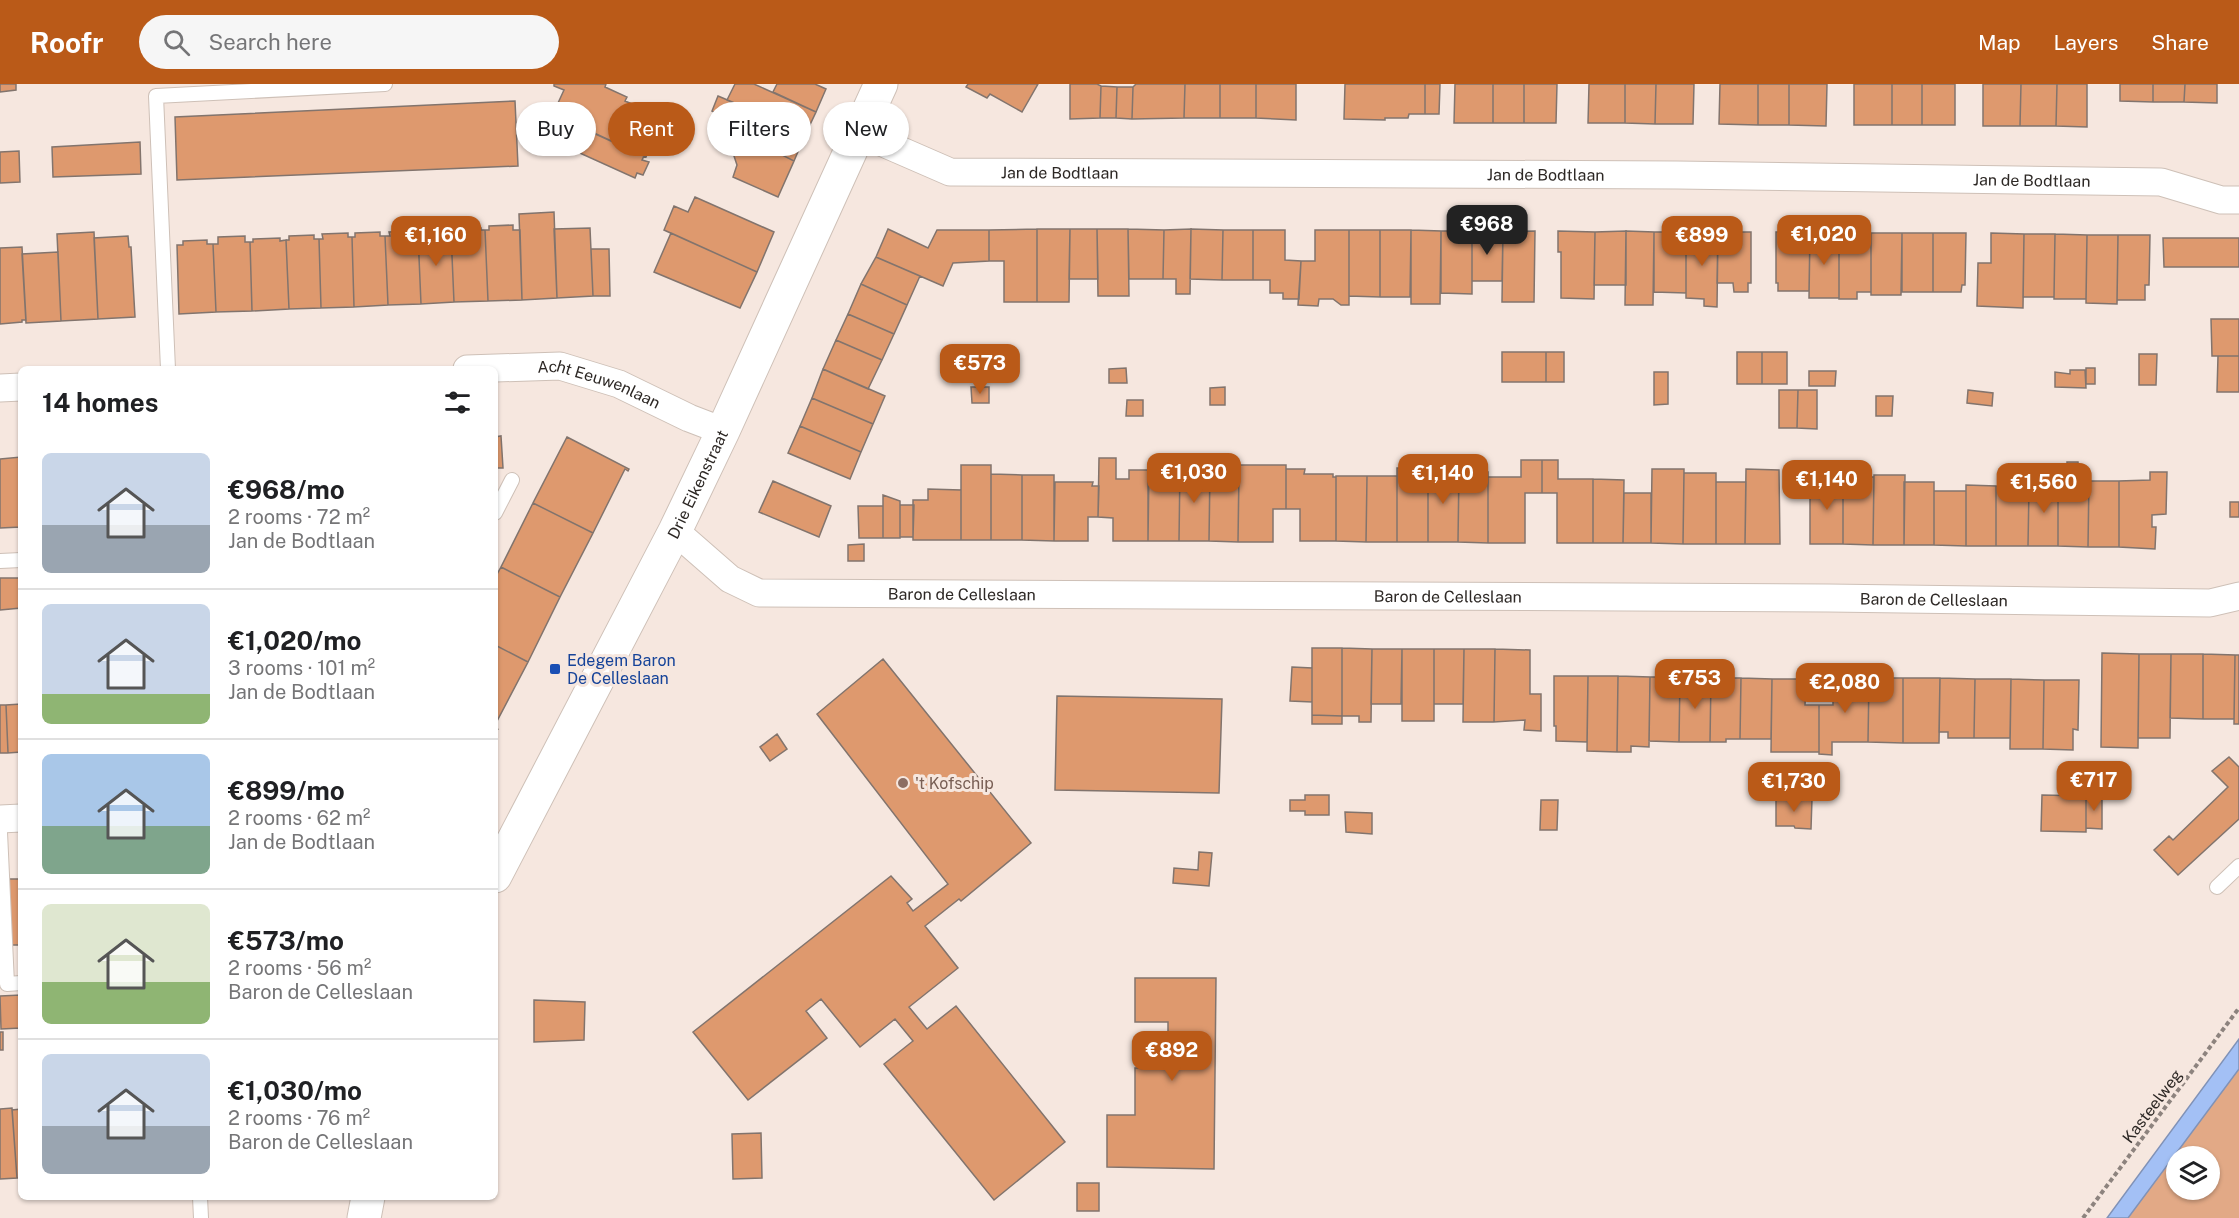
<!DOCTYPE html>
<meta charset="utf-8">
<style>
body{margin:0;font-family:"Public Sans",sans-serif;background:#f6f6f6;color:#202124;height:100vh;display:flex;flex-direction:column;font-size:22px;white-space:nowrap}
*{box-sizing:border-box;margin:0}
p{font-size:20px;color:#757577}
.icon{flex:none;width:33px;height:33px;fill:none;stroke:currentColor;stroke-width:2;stroke-linecap:round;stroke-linejoin:round}
.map{position:relative;flex:1;overflow:hidden}
.details{position:absolute;left:18px;top:282px;width:480px;height:834px;display:flex;flex-direction:column;background:#fff;border-radius:9px;box-shadow:0 2px 4px #0004}
.details>*{flex:none}
.banner{position:absolute;left:516px;top:18px;width:570px;height:54px;display:flex;gap:12px}
.controls{position:absolute;left:2166px;top:1062px;display:grid;gap:12px}
.controls a{display:grid;place-items:center;width:54px;height:54px;border-radius:50%;background:#fff;box-shadow:0 2px 4px #0004;font-size:30px}
.price{position:absolute;translate:-50% -51px;padding:0 14px;border-radius:12px;background:#ba5a18;color:#fff;font-size:20px;line-height:39px;filter:drop-shadow(0 2px 3px #0008)}
.price::after{content:'';position:absolute;left:50%;top:36px;width:18px;height:14px;margin-left:-9px;background:inherit;clip-path:polygon(0 0,100% 0,50% 100%)}
.price.active{background:#222;color:#fff}
ul{padding:0;list-style:none}
li{display:flex;align-items:center;gap:18px;height:150px;padding:0 24px}
li+li{border-top:2px solid #e0e0e0}
li span{display:grid;place-items:center;flex:none;width:168px;height:120px;border-radius:9px;color:#555}
li>.icon{margin-inline-start:auto}
span .icon{width:72px;height:72px;fill:#fffc;stroke-width:1}
li b{font-size:26px}
h2{display:flex;justify-content:space-between;align-items:center;height:72px;padding:0 24px;font-size:26px}
.chip{padding:0 21px;border-radius:27px;background:#fff;box-shadow:0 2px 4px #0004;font-size:21px;line-height:54px}
.chip.active{background:#ba5a18;color:#fff}
header{display:flex;align-items:center;gap:36px;box-sizing:border-box;height:84px;padding:0 30px;background:#ba5a18;color:#fff}
header strong{font-size:28px}
nav{display:flex;gap:33px;margin-inline-start:auto;font-size:21px}
.search{width:420px;height:54px;background:#f6f6f6;display:flex;align-items:center;gap:15px;box-sizing:border-box;padding:0 21px;border-radius:33px;color:#757577;font-size:22px}
.map>svg:first-child{display:block}
.green{fill:#e2a986;fill-rule:evenodd}
.water{fill:#a3c0f5;stroke:#8092b7;stroke-width:1.5}
.building{fill:#de996e;stroke:#82746d;stroke-width:1.5}
.lines{fill:none;stroke-linecap:round;stroke-linejoin:round}
.lane-casing{stroke:#cec0b7;stroke-width:16}
.street-casing{stroke:#cec0b7;stroke-width:29}
.secondary-casing{stroke:#cec0b7;stroke-width:35}
.path{stroke:#8d837e;stroke-width:4;stroke-dasharray:4.5 3;stroke-linecap:butt}
.lane{stroke:#fff;stroke-width:14}
.street{stroke:#fff;stroke-width:27}
.secondary{stroke:#fff;stroke-width:33}
.transit-dot{fill:#1a4fb4;stroke:#f6e7df;stroke-width:2}
.education-dot{fill:#8d6e63;stroke:#f6e7df;stroke-width:2}
.labels{text-anchor:middle;stroke-width:6;stroke-linejoin:round;paint-order:stroke}
.street-label{font-size:16px;fill:#2d2825;stroke:#f6e7df}
.transit-label{font-size:16px;fill:#164399;stroke:#f6e7df;text-anchor:start}
.education-label{font-size:16px;fill:#785e54;stroke:#f6e7df;text-anchor:start}
</style>
<header>
<strong>Roofr</strong>
<div class="search"><svg class="icon" aria-label="search" viewBox="0 0 24 24"><circle cx="10" cy="10" r="6"/><path d="M15 15l6 6"/></svg>Search here</div>
<nav><a>Map</a><a>Layers</a><a>Share</a></nav>
</header>
<div class="map">
<svg width="2239" height="1134" viewBox="0 0 2239 1134">
<rect width="100%" height="100%" fill="#f6e7df"/>
<path class="green" d="M2239 969V1134H2121ZM2176 1072H2210V1106H2176Z"/>
<path class="water" d="M2239 955V985L2128 1134H2107Z"/>
<path class="building" d="M0 0H16V6L0 8Z
M554 0H606L605 3 627 13 625 17 663 33 646 73 553 30 564 6 554 2Z
M735 0H754L816 28 806 49 727 16Z
M777 0H815L826 5 816 28 773 8Z
M968 0H1038L1022 28 990 10 987 14 966 3Z
M1070 0H1097L1101 2 1100 34 1070 35Z
M1136 0H1185L1184 34 1132 35 1133 3Z
M1185 0H1220V34H1184Z
M1220 0H1256V34H1220Z
M1256 0H1296V36L1256 34Z
M1345 0H1425V30H1409L1408 34H1385V36L1344 35Z
M1425 0H1440L1439 30H1425Z
M1455 0H1493V39H1454Z
M1493 0H1524V39H1493Z
M1524 0H1557L1556 39H1524Z
M1589 0H1625V39H1588Z
M1625 0H1656L1655 40 1625 39Z
M1656 0H1694L1693 40H1655Z
M1720 0H1758V41L1719 40Z
M1758 0H1789V41H1758Z
M1789 0H1827L1826 42 1789 41Z
M1854 0H1892V41H1854Z
M1892 0H1922V41H1892Z
M1922 0H1955V41H1922Z
M1983 0H2021L2020 42H1983Z
M2021 0H2057L2056 42H2020Z
M2057 0H2087V43L2056 42Z
M2120 0H2153V18L2120 17Z
M2153 0H2185L2184 18H2153Z
M2185 0H2217V19L2184 18Z
M1101 2 1117 3 1116 34H1100Z
M1117 3H1133L1132 35 1116 34Z
M718 12 806 49 794 77 752 56 756 46 712 27Z
M515 17 518 82 177 96 175 33Z
M549 29 644 72 642 76 649 78 643 91 637 89 635 94 551 56Z
M744 54H749L794 77 778 113 733 93 737 81 734 72 741 57Z
M140 58 141 90 53 93 52 63Z
M19 67 20 98 0 99V68Z
M695 113 774 148 757 188 664 146 674 122 688 128Z
M554 128 557 214 522 216 519 130Z
M513 141V146H520L522 216 488 217 485 146H489V142Z
M455 144H481V146H485L488 217 454 218 451 149H455Z
M590 144 593 212 557 214 554 145Z
M888 145 928 164 937 146H989V177L953 179 943 202 876 173Z
M1037 145V218H1004V177H989V146Z
M1037 145H1070L1069 218H1037Z
M1070 145H1097L1098 195H1069Z
M1097 145H1128L1129 212H1098Z
M1128 145 1164 146 1163 195H1129Z
M1191 145 1190 210H1176V195H1163L1164 146Z
M1191 145 1223 146 1222 196 1190 195Z
M446 146V149H451L454 218 421 220 418 150H422V147Z
M1223 146H1253V196H1222Z
M1253 146H1285V176L1301 177 1299 215H1283V209H1270V196H1253Z
M1315 146H1349V221H1341L1333 215H1319L1318 222 1298 221 1301 177H1315Z
M1349 146H1380V213L1349 212Z
M1380 146H1411L1410 213H1380Z
M1411 146 1441 147 1440 220H1411Z
M413 147V150H418L421 220 388 221 385 152H390L389 148Z
M1441 147H1472V210L1441 209Z
M1472 147 1503 148 1502 197H1472Z
M1535 147 1534 218H1502L1503 148Z
M1558 147 1595 148 1594 215 1561 214V168H1558Z
M1626 147V201H1594L1595 148Z
M1626 147 1654 148 1653 221H1625Z
M94 148 98 235 61 237 57 150Z
M380 148V152H385L388 221 354 223 352 153H355V149Z
M1654 148H1686V209L1654 208Z
M1686 148H1718L1717 223 1704 222V215L1686 214Z
M1718 148H1751V199H1748V208H1734L1733 199H1717Z
M1776 148 1810 149 1809 207H1778V199H1776Z
M348 149V153H352L354 223 321 224 319 155H323L322 150Z
M671 149 757 188 740 224 654 188Z
M1810 149H1839V214H1809Z
M1839 149H1871V208H1857V215H1839Z
M1871 149H1902L1901 211H1871Z
M1902 149H1933V208H1902Z
M1933 149H1966L1965 201H1962L1961 208H1933Z
M1991 149 2024 150 2023 224 1977 222 1978 179H1991Z
M2024 150H2055L2054 213H2023Z
M2055 150 2087 151 2086 215H2054Z
M314 151V155H319L321 224 289 225 286 156H289V152Z
M2087 151H2118L2117 220 2086 219Z
M2118 151H2150L2149 201H2145V216H2117Z
M128 152 129 163H131L135 233 98 235 94 154Z
M245 152V158H250L252 227 216 228 213 160H218V153Z
M280 154V157L286 156 289 225 252 227 250 158H253V155Z
M2163 154H2239V183H2164Z
M207 156V160H213L216 228 179 230 177 161H183V157Z
M22 163 26 236H22V238L0 240V164Z
M591 165H609L610 212H593Z
M58 168 61 237 26 239 22 170Z
M876 173 920 192 907 221 861 200Z
M861 200 907 221 894 250 848 230Z
M848 230 894 250 882 276 836 256Z
M2211 235H2239V272H2212Z
M836 256 882 276 868 305 823 285Z
M1502 268H1546V298H1502Z
M1546 268H1564V298H1546Z
M1737 268H1762V300H1737Z
M1762 268H1787V300H1762Z
M2139 270H2157L2156 301H2139Z
M2218 272H2239V308H2217Z
M1126 284 1127 299H1109V285Z
M2086 284H2095V300H2086Z
M823 285 885 312 873 340 812 314Z
M2070 286H2085L2086 304 2055 303V288L2070 290Z
M1809 287H1836L1835 302H1809Z
M1654 288H1668V320L1654 321Z
M971 303H989V319H972Z
M1225 303V321H1210V304Z
M1779 306H1798L1797 344H1779Z
M1798 306H1817V345L1797 344Z
M1968 306 1993 309 1992 322 1967 319Z
M1876 312H1893L1892 332H1876Z
M812 314 873 340 861 368 800 342Z
M1127 316H1143V332H1126Z
M800 342 861 368 850 395 788 369Z
M501 352 503 384H495V353Z
M567 353 629 385 628 387 625 385 593 449 533 419Z
M21 373V443L0 444V375Z
M1099 374H1116V395H1129V386H1148V457H1113V434L1098 433Z
M1521 376H1542V409H1525V459H1488V393H1521Z
M1542 376H1558V395H1593V459H1557V409H1542Z
M2067 378H2078L2079 391H2089L2088 463 2058 462V391H2067Z
M961 381H991V456H961Z
M1239 381H1286V425H1273V458H1238Z
M1149 383H1180L1179 457H1148Z
M1180 383H1210L1209 457H1179Z
M1397 384H1428V458H1397Z
M1428 384H1459L1458 458H1428Z
M1286 385H1305L1304 390H1333V393H1336V457H1300V425H1286Z
M1652 385H1684L1683 460 1651 459Z
M1746 385 1779 386 1780 460H1745Z
M1459 388H1488V459L1458 458Z
M2150 388H2167L2166 430 2152 431V443H2156L2155 465 2119 463V397L2150 396Z
M1210 389 1239 390 1238 458 1209 457Z
M1684 389H1716V460H1683Z
M991 390 1022 391V456H991Z
M1022 391H1054V457L1022 456Z
M1874 391H1905L1904 461H1873Z
M2058 391V462H2028L2029 403Z
M1336 392H1367L1366 458 1336 457Z
M1367 392H1397V458H1366Z
M1812 392 1843 393V460H1810V409L1811 410Z
M1843 393H1874L1873 461 1843 460Z
M1593 395 1624 396 1623 459H1593Z
M773 397 831 422 819 453 759 428Z
M2089 397H2119V463H2088Z
M1055 398H1093L1092 402H1099L1098 433H1088V457H1054Z
M1716 398H1746L1745 460H1716Z
M1904 398H1934V461H1904Z
M1966 401 1996 402V462H1966Z
M1996 402 2029 403 2028 462H1996Z
M928 405 961 406V456H913V416H928Z
M1934 407H1966V462L1934 461Z
M1624 409H1651V459H1623Z
M883 411 900 417V454H883Z
M2230 418H2239V433H2230Z
M533 419 593 449 560 513 501 483Z
M900 421H914L913 453H900Z
M858 422H883V454H859Z
M864 460V477H848V461Z
M501 483 560 513 528 578 495 561V494Z
M0 494H21V524L0 526Z
M495 561 528 578 495 641 497 644 495 643Z
M1312 564H1342V632L1312 631Z
M1342 564 1372 565 1371 638H1359V632H1342Z
M1372 565H1402L1401 620H1371Z
M1402 565H1434V637H1402Z
M1434 565H1464L1463 620H1434Z
M1464 565H1495L1494 638H1463Z
M1495 565 1530 566V610H1541V647L1524 646 1525 636 1494 638Z
M2102 569 2139 570 2138 664 2101 663Z
M2139 570H2171L2170 654H2138Z
M2171 570H2203V635L2170 634Z
M2203 570 2235 571 2234 635H2203Z
M2235 571H2239V640H2234Z
M883 575 1031 759 961 817 959 815 925 842 958 884 909 923 927 945 956 922 1065 1058 994 1116 884 980 913 957 895 935 860 963 821 915 806 927 827 954 748 1016 693 948 891 792 912 815 907 819 913 827 948 800 817 630Z
M1292 583 1312 584V618L1290 617Z
M1554 592H1588L1587 658 1556 657V642H1554Z
M1588 592H1618L1617 668 1587 667Z
M1618 592 1650 593 1649 663 1631 662V668H1617Z
M1650 593H1680L1679 658 1649 657Z
M1680 593 1711 594 1710 658H1679Z
M1833 593 1869 594 1868 658H1832V671L1819 670V621H1833Z
M1711 594H1741L1740 655H1726V658H1710Z
M1741 594 1772 595 1771 655H1740Z
M1869 594H1903V659L1868 658Z
M1903 594H1940L1939 659H1903Z
M1940 594 1975 595 1974 654H1948V648H1939Z
M1772 595H1806L1805 621H1819V668H1771Z
M1975 595H2011L2010 654H1974Z
M2011 595 2044 596 2043 665H2010Z
M2044 596H2079L2078 646 2073 645V666L2043 665Z
M1057 612 1222 615 1219 709 1055 706Z
M21 620V668L8 669 6 621Z
M0 621H6L8 669H0Z
M1312 631 1342 632V640H1312Z
M777 650 787 665 770 677 760 663Z
M2229 673 2239 683V735L2178 791 2154 766 2169 752 2173 756 2228 703 2212 687Z
M1305 711H1329V731H1305V727H1290V716H1305Z
M2042 711 2086 712V748L2041 747Z
M2086 712 2102 713V745L2086 744Z
M1776 714 1812 715 1811 745 1795 744 1794 742H1776Z
M1541 716H1558L1557 746H1540Z
M1345 728 1372 729V750L1346 748Z
M1199 768 1212 769 1209 802 1173 799 1174 784 1198 786Z
M8 795H21V861H11Z
M1135 894H1216L1214 1085 1107 1083V1031H1135V984H1168V938H1135Z
M21 911V944L1 945 0 912Z
M534 916 585 918 584 956 534 958Z
M0 948H3V966H0Z
M12 1024 17 1094 0 1095V1025Z
M21 1025V1094H17L12 1026Z
M761 1049 762 1094 733 1095 732 1050Z
M1077 1099H1099V1127H1077Z"/>
<g class="lines">
<g class="lane-casing">
<path id="lane" d="M168 285 156 12 385 0
M495 429 512 396
M0 477 21 476
M0 748 7 900 21 899
M2217 803 2239 782
M200 1113 201 1134"/>
</g>
<g class="street-casing">
<g id="street">
<path id="s1" d="M858 48 950 88 1677 91 2161 98 2221 116H2239"/>
<path id="s2" d="M467 285 560 282 619 300 689 334 723 347"/>
<path d="M0 304 21 303"/>
<path id="s3" d="M675 447 730 495 759 509 1828 514 2210 519 2239 512"/>
<path d="M0 735 21 734"/>
</g>
</g>
<g class="secondary-casing">
<g id="secondary">
<path id="s4" d="M495 792 675 447 723 347 881 0"/>
<path d="M364 1134 368 1113"/>
</g>
</g>
<path class="path" d="M2083 1134 2239 924"/>
<use href="#lane" class="lane"/>
<use href="#street" class="street"/>
<use href="#secondary" class="secondary"/>
</g>
<rect class="transit-dot" x="549" y="579" width="12" height="12" rx="3"/>
<circle class="education-dot" cx="903" cy="699" r="6"/>
<g class="labels">
<g class="street-label">
<text dy="6" stroke="none"><textPath href="#s1" startOffset="210">Jan de Bodtlaan</textPath></text>
<text dy="6" stroke="none"><textPath href="#s1" startOffset="696">Jan de Bodtlaan</textPath></text>
<text dy="6" stroke="none"><textPath href="#s1" startOffset="1182">Jan de Bodtlaan</textPath></text>
<text dy="6" stroke="none"><textPath href="#s2" startOffset="135">Acht Eeuwenlaan</textPath></text>
<text dy="6" stroke="none"><textPath href="#s4" startOffset="441">Drie Eikenstraat</textPath></text>
<text dy="6" stroke="none"><textPath href="#s3" startOffset="308">Baron de Celleslaan</textPath></text>
<text dy="6" stroke="none"><textPath href="#s3" startOffset="794">Baron de Celleslaan</textPath></text>
<text dy="6" stroke="none"><textPath href="#s3" startOffset="1280">Baron de Celleslaan</textPath></text>
<text transform="translate(2152 1022) rotate(-53)" y="6">Kasteelweg</text>
</g>
<g class="transit-label">
<text x="567" y="582">Edegem Baron<tspan x="567" dy="18">De Celleslaan</tspan></text>
</g>
<g class="education-label">
<text x="915" y="705">'t Kofschip</text>
</g>
</g>
</svg>
<div class="controls">
<a><svg class="icon" aria-label="layers" viewBox="0 0 24 24"><path d="M12 4l9 5-9 5-9-5zM3 14l9 5 9-5"/></svg></a>
</div>
<b class="price active" style="left:1487px;top:172px">€968</b>
<b class="price" style="left:1824px;top:182px">€1,020</b>
<b class="price" style="left:436px;top:183px">€1,160</b>
<b class="price" style="left:1702px;top:183px">€899</b>
<b class="price" style="left:980px;top:311px">€573</b>
<b class="price" style="left:1194px;top:420px">€1,030</b>
<b class="price" style="left:1443px;top:421px">€1,140</b>
<b class="price" style="left:1827px;top:427px">€1,140</b>
<b class="price" style="left:2044px;top:430px">€1,560</b>
<b class="price" style="left:1695px;top:626px">€753</b>
<b class="price" style="left:1845px;top:630px">€2,080</b>
<b class="price" style="left:2094px;top:728px">€717</b>
<b class="price" style="left:1794px;top:729px">€1,730</b>
<b class="price" style="left:1172px;top:998px">€892</b>
<div class="banner">
<a class="chip">Buy</a>
<a class="chip active">Rent</a>
<a class="chip">Filters</a>
<a class="chip">New</a>
</div>
<section class="details">
<h2>14 homes<svg class="icon" aria-label="filters" viewBox="0 0 24 24"><path d="M4 7h16M4 17h16"/><circle cx="9" cy="7" r="2"/><circle cx="15" cy="17" r="2"/></svg></h2>
<ul>
<li><span style="background:linear-gradient(#c9d6e8 60%,#9aa5b1 0)"><svg class="icon" aria-label="home" viewBox="0 0 24 24"><path d="M3 11l9-7 9 7M6 9v11h12V9"/></svg></span><div><b>€968/mo</b><p>2 rooms · 72 m²</p><p>Jan de Bodtlaan</p></div></li>
<li><span style="background:linear-gradient(#c9d6e8 75%,#8fb573 0)"><svg class="icon" aria-label="home" viewBox="0 0 24 24"><path d="M3 11l9-7 9 7M6 9v11h12V9"/></svg></span><div><b>€1,020/mo</b><p>3 rooms · 101 m²</p><p>Jan de Bodtlaan</p></div></li>
<li><span style="background:linear-gradient(#a9c7e8 60%,#7fa58c 0)"><svg class="icon" aria-label="home" viewBox="0 0 24 24"><path d="M3 11l9-7 9 7M6 9v11h12V9"/></svg></span><div><b>€899/mo</b><p>2 rooms · 62 m²</p><p>Jan de Bodtlaan</p></div></li>
<li><span style="background:linear-gradient(#dfe7d0 65%,#8fb573 0)"><svg class="icon" aria-label="home" viewBox="0 0 24 24"><path d="M3 11l9-7 9 7M6 9v11h12V9"/></svg></span><div><b>€573/mo</b><p>2 rooms · 56 m²</p><p>Baron de Celleslaan</p></div></li>
<li><span style="background:linear-gradient(#c9d6e8 60%,#9aa5b1 0)"><svg class="icon" aria-label="home" viewBox="0 0 24 24"><path d="M3 11l9-7 9 7M6 9v11h12V9"/></svg></span><div><b>€1,030/mo</b><p>2 rooms · 76 m²</p><p>Baron de Celleslaan</p></div></li>
</ul>
</section>
</div>
